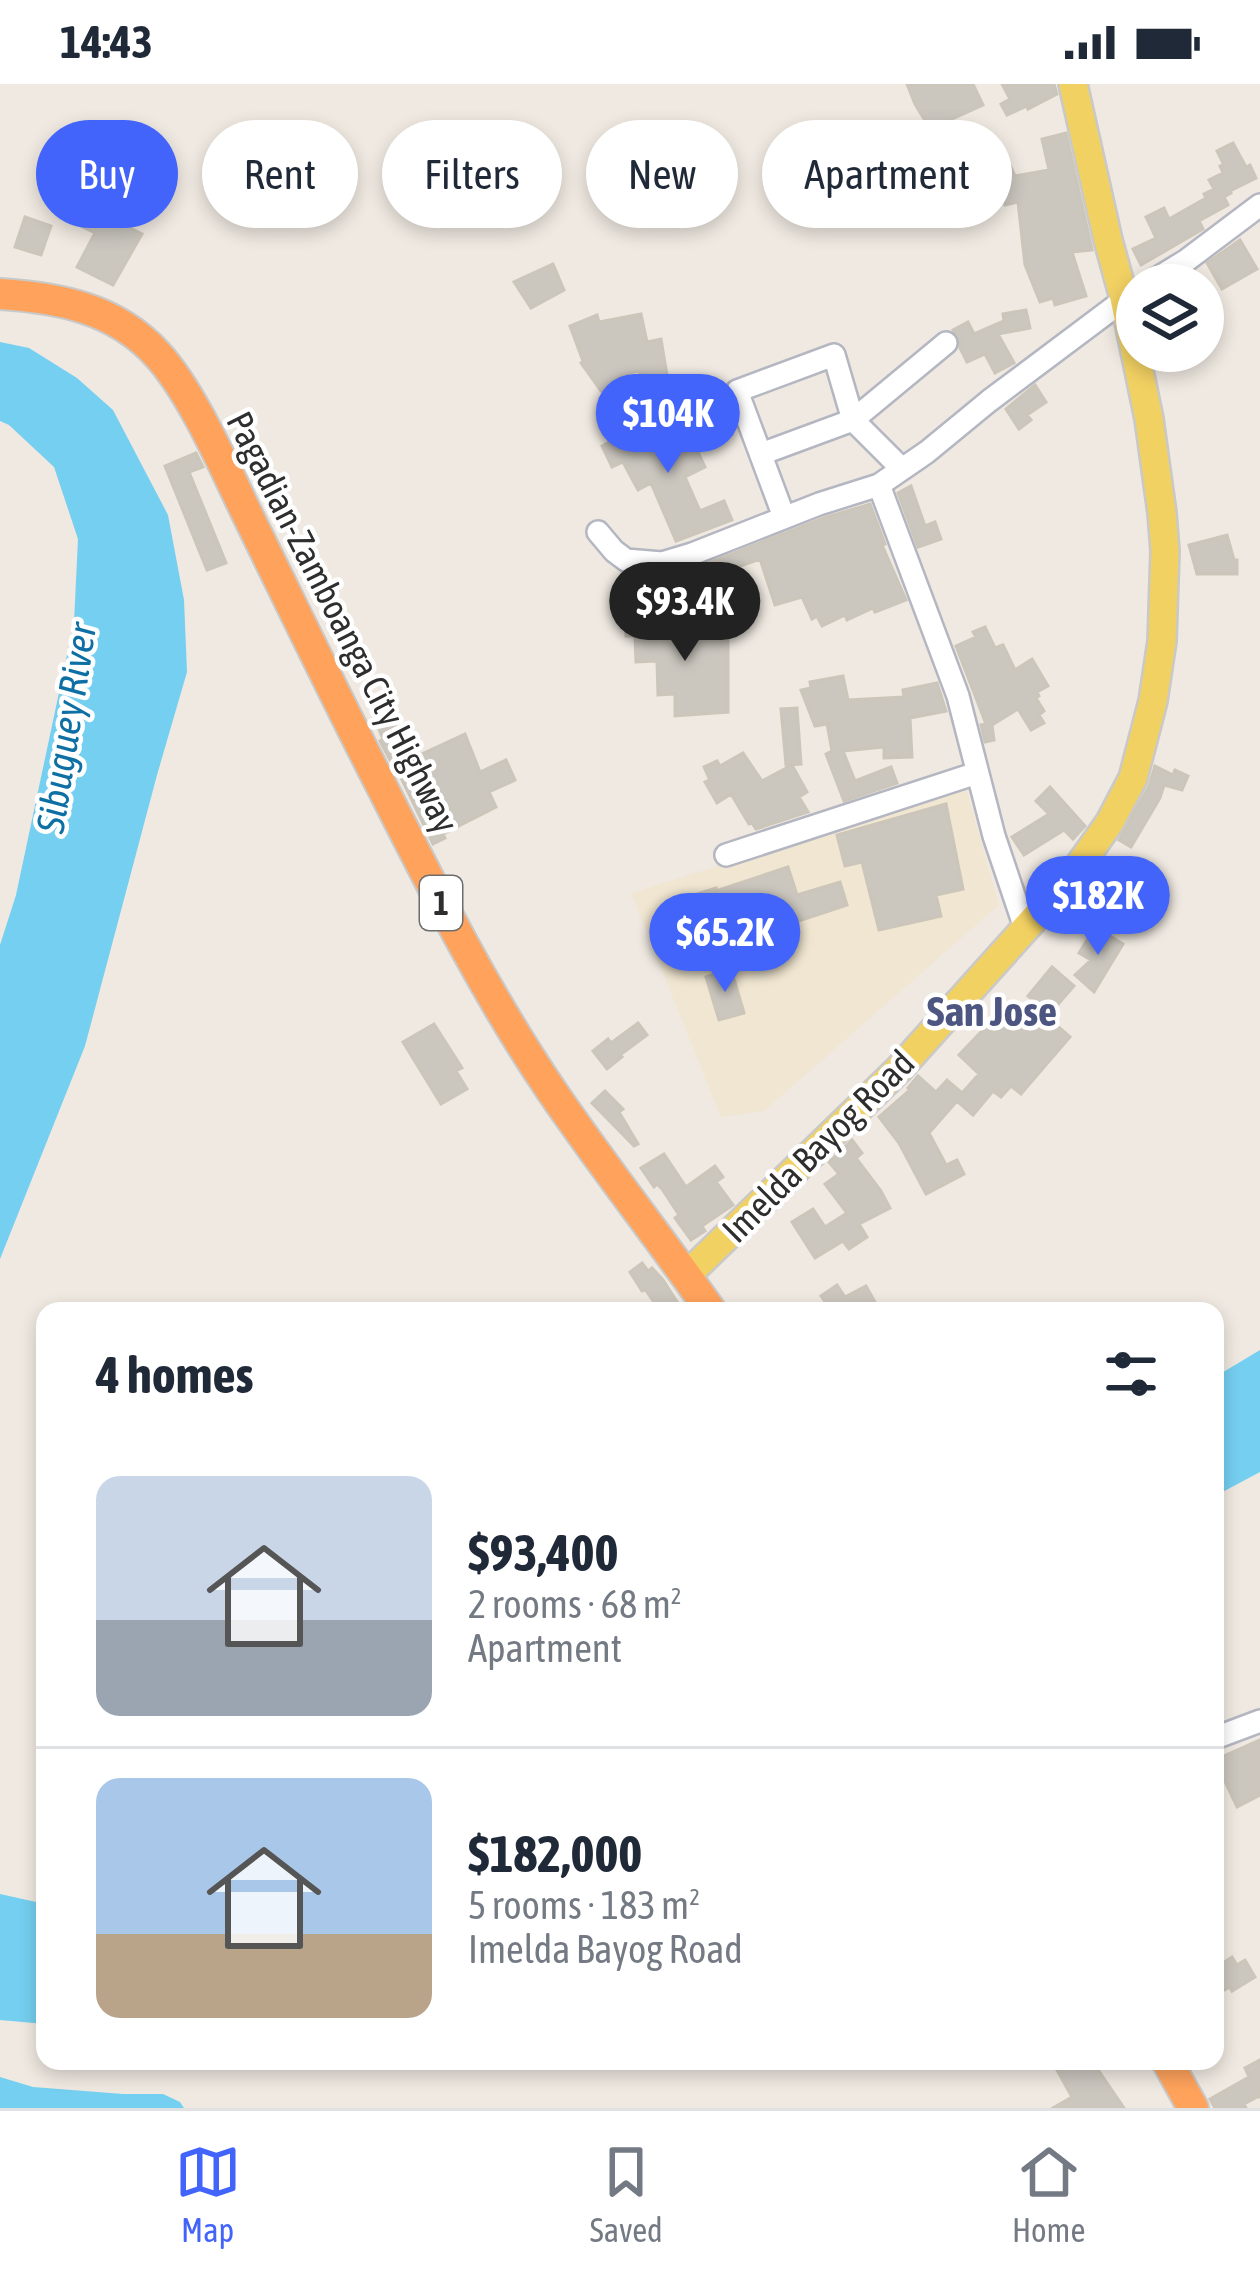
<!DOCTYPE html>
<meta charset="utf-8">
<style>
body{margin:0;font-family:"Asap Condensed",sans-serif;background:#f2f2f3;color:#1f2937;height:100vh;display:flex;flex-direction:column;font-size:45px;white-space:nowrap}
*{box-sizing:border-box;margin:0}
p{font-size:39px;color:#747a83}
.icon{flex:none;width:66px;height:66px;fill:none;stroke:currentColor;stroke-width:2;stroke-linecap:round;stroke-linejoin:round}
.map{position:relative;flex:1;overflow:hidden}
.panel{position:absolute;left:36px;top:1218px;width:1188px;height:768px;display:flex;flex-direction:column;background:#fff;border-radius:24px;box-shadow:0 6px 18px #0003}
.panel>*{flex:none}
.hud{position:absolute;left:36px;top:36px;width:1188px;height:108px;display:flex;gap:24px}
.controls{position:absolute;left:1116px;top:180px;display:grid;gap:24px}
.controls a{display:grid;place-items:center;width:108px;height:108px;border-radius:50%;background:#fff;box-shadow:0 6px 18px #0003;font-size:60px}
.price{position:absolute;translate:-50% -102px;padding:0 27px;border-radius:42px;background:#4264fb;color:#fff;font-size:39px;line-height:78px;filter:drop-shadow(0 3px 6px #0008)}
.price::after{content:'';position:absolute;left:50%;top:72px;width:36px;height:27px;margin-left:-18px;background:inherit;clip-path:polygon(0 0,100% 0,50% 100%)}
.price.current{background:#222;color:#fff}
ul{padding:0;list-style:none}
li{display:flex;align-items:center;gap:36px;height:300px;padding:0 60px}
li+li{border-top:3px solid #e0e1e3}
li span{display:grid;place-items:center;flex:none;width:336px;height:240px;border-radius:24px;color:#555}
li>.icon{margin-inline-start:auto}
span .icon{width:144px;height:144px;fill:#fffc;stroke-width:1}
li b{font-size:51px}
h2{display:flex;justify-content:space-between;align-items:center;height:144px;padding:0 60px;font-size:51px}
.tag{padding:0 42px;border-radius:54px;background:#fff;box-shadow:0 6px 18px #0003;font-size:42px;line-height:108px}
.tag.current{background:#4264fb;color:#fff}
.status{display:flex;justify-content:space-between;align-items:center;height:84px;padding:0 60px;background:#fff;direction:ltr}
.status svg{height:33px;fill:currentColor}
.menu{display:flex;justify-content:space-around;align-items:center;height:168px;border-top:3px solid #e0e1e3;background:#fff;font-size:33px;color:#747a83}
.menu a{display:grid;justify-items:center;gap:6px}
.menu .current{color:#4264fb}
.map>svg:first-child{display:block}
.education{fill:#f0e6d1}
.water{fill:#75cff0}
.building{fill:#cbc7bf;stroke:#cbc5ba;stroke-width:3}
.lines{fill:none;stroke-linecap:round;stroke-linejoin:round}
.minor-casing{stroke:#b4b7c1;stroke-width:26}
.major-casing{stroke:#c9c9c9;stroke-width:32}
.highway-casing{stroke:#c9c9c9;stroke-width:34}
.minor{stroke:#fff;stroke-width:21}
.major{stroke:#f2d163;stroke-width:27}
.highway{stroke:#ffa35c;stroke-width:30}
.labels{text-anchor:middle;stroke-width:9;stroke-linejoin:round;paint-order:stroke}
.shield{fill:#fff;stroke:#6d6d6d;stroke-width:3}
.shield-label{font-size:33px;font-weight:bold;fill:#2e2e2e}
.street-label{font-size:36px;fill:#2e2e2e;stroke:#fff}
.water-label{font-size:39px;font-style:italic;fill:#0d6fa3;stroke:#fff}
.quarter-label{font-size:42px;font-weight:bold;fill:#4d5680;stroke:#fff}
</style>
<div class="status"><b>14:43</b><svg viewBox="0 0 49 12"><path d="M0 12V9h3v3zM5 12V6h3v6zM10 12V3h3v9zM15 12V0h3v12zM26 1h20v11H26zM47 4h2v5h-2z"/></svg></div>
<div class="map">
<svg width="1260" height="2024" viewBox="0 0 1260 2024">
<rect width="100%" height="100%" fill="#efe9e1"/>
<path class="education" d="M966 705 999 821 764 1027 721 1033 631 809Z"/>
<path class="water" d="M0 258 29 264 77 294 113 326 168 431 184 516 187 588 157 691 85 962 0 1175V861L16 811 74 538 78 455 54 383 9 341 0 337Z
M1260 1266V1388L1215 1412V1293Z
M0 1810 45 1820V1940L0 1936Z
M0 1993 33 2003 123 2010H163L180 2018 184 2024H0Z"/>
<path class="building" d="M907 0H973L983 21 950 36 973 82 1004 68 1015 92 1049 86 1042 55 1066 49 1092 166 1072 168 1086 212 1055 221 1053 214 1040 218 1025 181 1018 118 1005 121 996 84 965 100 939 52 935 53 915 20Z
M1002 0H1054L1057 10 1028 25 1027 22 1007 31 1001 20 1010 15Z
M1233 59 1246 83 1250 81 1256 94 1230 107 1231 109 1224 113 1228 121 1199 137 1203 145 1141 181 1133 165 1156 154 1146 133 1164 124 1169 135 1206 114 1204 110 1214 105 1209 96 1223 89 1220 82 1224 81 1217 67Z
M90 124 142 150 113 201 77 183 95 149 81 142Z
M25 133 51 142 41 171 15 163Z
M1240 156 1257 185 1222 205 1207 179Z
M553 180 564 206 531 224 514 198Z
M1026 226 1030 244 998 250 1014 279 995 289 985 270 967 278 960 264V255L953 246 968 238 974 250 1004 237 1003 230Z
M641 230 647 258 661 255 670 309 644 314 639 287 624 290 601 307 581 279 583 277 570 242 597 231 599 238Z
M1035 301 1046 318 1027 331 1031 336 1019 345 1006 325Z
M688 340 693 352 691 353 705 383 685 393 700 427 724 417 732 436 676 457 651 399 638 406 623 378 612 383 602 362 637 344 643 355 676 341 677 344Z
M196 369 203 383 189 388 226 479 207 486 165 382Z
M911 402 925 442 935 438 941 455 918 463 898 409Z
M870 420 885 460 882 461 906 516 875 528 873 524 847 536 845 531 822 542 817 532 812 535 802 513 775 521 760 475 704 495 706 502 679 509 678 504 623 506V503L651 493H666L696 484 824 434Z
M1227 451 1234 476H1237V490H1197L1189 461Z
M671 536V540L707 541V552H728V628L675 632V610L658 611 657 577 636 578 635 552H626L625 538Z
M985 543 995 564 1003 561 1015 586 1032 575 1048 602 1037 608 1039 612 1036 614 1044 627 1039 631 1044 639 1031 646 1018 625 992 641 994 656 985 658 981 641 986 640 956 562 976 553 973 548Z
M843 592 848 616 904 613 903 606 937 599 946 627 910 634 912 673 884 674V663L843 667 855 697 891 683 897 699 844 717 826 670 832 667 827 640 815 642 801 606 811 604 810 598Z
M797 624 801 680 786 681 781 625Z
M396 627 403 643 400 644 413 674 465 650 480 688 506 676 515 696 489 708 496 723 443 750 445 754 433 760 392 675 390 676 380 657 383 655 375 636Z
M743 669 762 697 792 681 807 708 799 713 808 728 756 745 752 739 749 740 731 710 717 719 705 698 710 696 704 683 717 677 720 682Z
M1155 682 1173 691 1175 686 1188 692 1182 706 1164 701 1160 714 1131 763 1119 756 1149 702Z
M1050 703 1085 742 1073 755 1064 746 1024 771 1012 753 1049 730 1036 717Z
M946 720 963 805 936 811 941 832 879 846 862 778 845 782 837 751Z
M1107 780 1147 807 1136 826 1094 802Z
M788 783 797 811 840 798 847 821 765 848 757 819 725 828 734 857 688 871 668 819 716 804V807Z
M1095 843 1123 860 1094 908 1075 891 1091 876 1079 869Z
M1052 883 1074 902 1047 933 1070 953 1021 1010 1011 1002 1001 1013 993 1007 973 1031 957 1017 929 1049 946 1081 957 1076 964 1090 926 1110 899 1059 879 1033 910 1006 908 1004 918 992 936 1008 947 996 962 1009 979 990 959 971 998 930 1015 946 1038 920 1028 912Z
M731 885 744 929 719 936 706 893Z
M638 939 647 951 620 971 622 973 607 985 593 967 608 955 611 959Z
M434 940 462 984 456 987 467 1005 441 1020 403 958Z
M605 1007 623 1025 619 1028 638 1060 634 1062 592 1019Z
M852 1056 862 1069 856 1074 881 1107 890 1124 859 1140 867 1153 849 1165 843 1157 815 1174 792 1138 813 1125 825 1143 847 1129 825 1100 839 1090 829 1078Z
M664 1070 686 1103 715 1082 723 1093 716 1098 733 1121 702 1142 705 1147 691 1156 675 1134 679 1131 662 1105 657 1100 654 1103 641 1084Z
M642 1179 648 1187 652 1184 663 1196 683 1227H660L645 1205 642 1207 630 1188Z
M837 1201 845 1213 866 1202 880 1227H819L828 1222 821 1212Z
M1260 1656V1711L1237 1723 1215 1676Z
M1232 1873 1237 1881 1245 1876 1255 1893 1232 1907 1230 1903 1215 1911V1884Z
M1260 1976V2014L1259 2012 1244 2020 1246 2024H1215L1210 2015 1249 1993 1245 1984Z
M1052 1977H1092L1124 2024H1053L1072 2013Z"/>
<g class="lines">
<g class="minor-casing">
<path id="minor" d="M1146 201 1187 176 1260 121
M761 370 853 336 946 259
M879 401 958 612 994 752 1025 844
M784 433 737 307 834 271 853 336 902 385
M598 448 614 467 626 476 662 479 692 470 819 420 879 401 927 368 989 317 1137 206
M726 771 977 689
M1215 1654 1260 1637"/>
</g>
<g class="major-casing">
<path id="major" d="M686 1192 899 985 1069 796 1110 738 1133 694 1153 617 1162 557 1165 467 1162 429 1149 335 1124 214 1108 156 1073 0"/>
</g>
<g class="highway-casing">
<path id="highway" d="M0 210C59 214 115 224 157 270 193 309 226 387 250 436 294 526 337 616 383 705 435 808 486 910 551 1006 602 1081 659 1153 711 1227
M1167 1977 1193 2024"/>
</g>
<use href="#minor" class="minor"/>
<use href="#major" class="major"/>
<use href="#highway" class="highway"/>
</g>
<g class="labels">
<rect class="shield" x="420" y="792" width="42" height="54" rx="9"/>
<g class="shield-label">
<text x="441" y="831">1</text>
</g>
<g class="street-label">
<text transform="translate(343 538) rotate(63)" y="13">Pagadian-Zamboanga City Highway</text>
<text transform="translate(818 1062) rotate(-45)" y="13">Imelda Bayog Road</text>
</g>
<g class="water-label">
<text transform="translate(66 644) rotate(-81)" y="14">Sibuguey River</text>
</g>
<g class="quarter-label">
<text x="992" y="942">San Jose</text>
</g>
</g>
</svg>
<div class="controls">
<a><svg class="icon" aria-label="layers" viewBox="0 0 24 24"><path d="M12 4l9 5-9 5-9-5zM3 14l9 5 9-5"/></svg></a>
</div>
<b class="price" style="left:668px;top:392px">$104K</b>
<b class="price current" style="left:685px;top:580px">$93.4K</b>
<b class="price" style="left:1098px;top:874px">$182K</b>
<b class="price" style="left:725px;top:911px">$65.2K</b>
<div class="hud">
<a class="tag current">Buy</a>
<a class="tag">Rent</a>
<a class="tag">Filters</a>
<a class="tag">New</a>
<a class="tag">Apartment</a>
</div>
<section class="panel">
<h2>4 homes<svg class="icon" aria-label="filters" viewBox="0 0 24 24"><path d="M4 7h16M4 17h16"/><circle cx="9" cy="7" r="2"/><circle cx="15" cy="17" r="2"/></svg></h2>
<ul>
<li><span style="background:linear-gradient(#c9d6e8 60%,#9aa5b1 0)"><svg class="icon" aria-label="home" viewBox="0 0 24 24"><path d="M3 11l9-7 9 7M6 9v11h12V9"/></svg></span><div><b>$93,400</b><p>2 rooms · 68 m²</p><p>Apartment</p></div></li>
<li><span style="background:linear-gradient(#a9c7e8 65%,#b9a48a 0)"><svg class="icon" aria-label="home" viewBox="0 0 24 24"><path d="M3 11l9-7 9 7M6 9v11h12V9"/></svg></span><div><b>$182,000</b><p>5 rooms · 183 m²</p><p>Imelda Bayog Road</p></div></li>
</ul>
</section>
</div>
<nav class="menu">
<a class="current"><svg class="icon" aria-label="map" viewBox="0 0 24 24"><path d="M3 6l6-2 6 2 6-2v14l-6 2-6-2-6 2zM9 4v14M15 6v14"/></svg>Map</a>
<a><svg class="icon" aria-label="saved" viewBox="0 0 24 24"><path d="M7 4h10v16l-5-4-5 4z"/></svg>Saved</a>
<a><svg class="icon" aria-label="home" viewBox="0 0 24 24"><path d="M3 11l9-7 9 7M6 9v11h12V9"/></svg>Home</a>
</nav>
